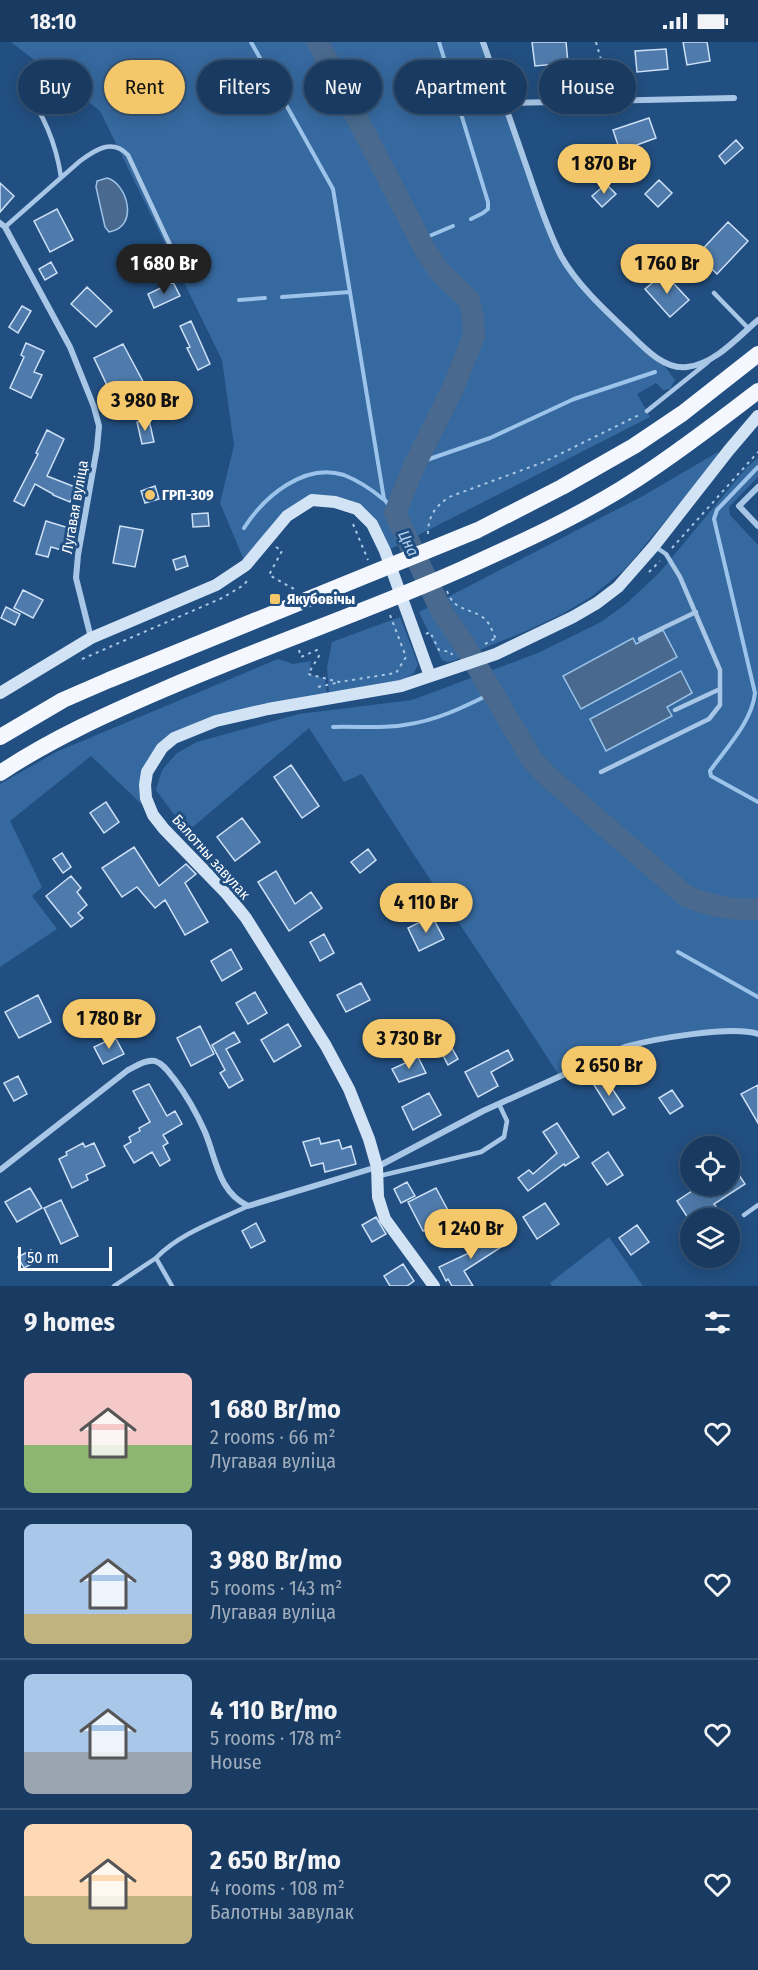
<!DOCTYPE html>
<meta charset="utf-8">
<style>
body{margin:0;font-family:"Fira Sans Condensed",sans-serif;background:#234267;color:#f1f3f6;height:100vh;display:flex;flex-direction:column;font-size:22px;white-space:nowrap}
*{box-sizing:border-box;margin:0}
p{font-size:20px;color:#9fadbd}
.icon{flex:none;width:33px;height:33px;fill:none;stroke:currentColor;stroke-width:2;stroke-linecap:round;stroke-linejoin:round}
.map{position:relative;height:1244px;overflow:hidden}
.panel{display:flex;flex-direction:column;background:#1a3b61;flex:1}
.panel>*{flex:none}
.banner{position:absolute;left:18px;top:18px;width:723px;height:54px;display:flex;gap:12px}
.fabs{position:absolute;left:680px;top:1094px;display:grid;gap:12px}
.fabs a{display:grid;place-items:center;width:60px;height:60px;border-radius:50%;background:#1a3b61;box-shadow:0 3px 15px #0003,0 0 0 2px #385576;font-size:30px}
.scale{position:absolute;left:18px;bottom:15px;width:94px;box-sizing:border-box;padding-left:6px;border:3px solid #fff;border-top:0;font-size:16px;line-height:21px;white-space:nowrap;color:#fff;-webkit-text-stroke:4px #224f81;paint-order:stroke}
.price{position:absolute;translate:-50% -51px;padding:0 14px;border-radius:21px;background:#f4c76a;color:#111;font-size:20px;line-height:39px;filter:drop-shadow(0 2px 3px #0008)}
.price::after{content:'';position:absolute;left:50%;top:36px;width:18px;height:14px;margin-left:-9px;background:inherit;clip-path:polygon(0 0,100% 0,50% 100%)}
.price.active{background:#222;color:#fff}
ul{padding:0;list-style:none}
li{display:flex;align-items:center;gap:18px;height:150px;padding:0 24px}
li+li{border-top:2px solid #385576}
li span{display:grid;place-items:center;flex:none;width:168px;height:120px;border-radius:9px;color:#555}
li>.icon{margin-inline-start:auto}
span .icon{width:72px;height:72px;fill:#fffc;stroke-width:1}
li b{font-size:26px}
h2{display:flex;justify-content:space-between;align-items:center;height:72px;padding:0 24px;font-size:26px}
.tag{padding:0 21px;border-radius:27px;background:#1a3b61;box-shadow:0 3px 15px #0003,0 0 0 2px #385576;font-size:21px;line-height:54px}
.tag.active{background:#f4c76a;color:#111}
.status{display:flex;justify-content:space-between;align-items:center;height:42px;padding:0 30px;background:#1a3b61;direction:ltr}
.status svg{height:16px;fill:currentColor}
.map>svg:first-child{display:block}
.green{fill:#36699f}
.water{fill:#496a8e;stroke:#9cc3e9;stroke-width:1.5}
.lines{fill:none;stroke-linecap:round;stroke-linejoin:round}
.stream{stroke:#9cc3e9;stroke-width:4}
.river{stroke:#496a8e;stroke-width:22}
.building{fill:#4f7bac;stroke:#cce0f6;stroke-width:1.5}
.path{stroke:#a8c7e7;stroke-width:2;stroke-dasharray:3 4.5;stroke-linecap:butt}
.service{stroke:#a8c7e7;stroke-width:4.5}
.minor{stroke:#a8c7e7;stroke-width:6}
.secondary{stroke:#d2e3f6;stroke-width:12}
.trunk{stroke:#f4f8fe;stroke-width:16}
.poi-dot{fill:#f4c76a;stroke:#224f81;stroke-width:2}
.labels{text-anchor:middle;stroke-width:6;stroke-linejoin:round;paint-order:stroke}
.poi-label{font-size:15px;font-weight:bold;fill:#fff;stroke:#224f81;text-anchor:start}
.street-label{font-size:15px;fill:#fff;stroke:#224f81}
.water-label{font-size:16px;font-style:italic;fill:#b4d1ef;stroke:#224f81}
</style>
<div class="status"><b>18:10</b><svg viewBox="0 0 49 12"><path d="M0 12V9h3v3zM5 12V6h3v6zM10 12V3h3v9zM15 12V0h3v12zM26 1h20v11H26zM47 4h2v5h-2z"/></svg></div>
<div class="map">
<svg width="758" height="1244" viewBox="0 0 758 1244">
<rect width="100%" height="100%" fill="#224f81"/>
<path class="green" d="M11 0H483L562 216 582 243 660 318 675 338 670 347 663 348 656 341 637 352 650 375 401 502 385 509 357 467 312 458 287 474 246 523 220 461 234 403 222 318 100 69Z
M718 410 719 415 624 528 591 555 562 572 526 589 453 619 447 620 442 618 419 570 641 455Z
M758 416V435L729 465 730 473 758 503V992L739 988 649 998 560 1035C495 933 426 834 362 732L344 740 309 686 187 790 156 748 162 728 177 711 197 700 299 672 412 658 538 611 601 580 627 561 660 530 747 425Z
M400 575 418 622 414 631 404 638 329 651 327 626 332 600Z
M278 617 293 622 311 619 309 632 325 637 327 657 216 679 174 696 147 730 153 773 91 714 10 779 42 845 32 854 57 887 0 925V742L56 710Z
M609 1195 643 1244H552L550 1241Z"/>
<path class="water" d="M107 136C127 141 140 185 109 190L105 185 96 145 97 139Z
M663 588 677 615 581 667 563 634 633 596 636 602Z
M681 629 692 651 667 665 672 674 606 709 590 677Z"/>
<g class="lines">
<path class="stream" d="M251 0 333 147 384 457 395 471
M439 0 488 160V167L483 171 471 177
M420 198 453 184
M282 255 350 250
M239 258 265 256
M415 422 490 396 574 357 655 330
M758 425 717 468 714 477 755 651C752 680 726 706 710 729L711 734 758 760
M244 486C264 455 304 420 344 433 359 439 371 447 383 457
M333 685C356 684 381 687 404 683 436 679 464 665 492 651
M678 910 758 955"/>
<path class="river" d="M318 0 424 206 439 229 469 258 473 275 474 294 454 344 415 422 395 471 442 570 464 602 531 716 544 731 686 854C709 864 732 869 758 867"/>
</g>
<path class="building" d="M532 0H566L569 31H584L585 43H556V22L535 24Z
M683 0H707L710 19 687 23Z
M666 7 668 27 637 30 635 9Z
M649 76 656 96 620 109 613 88Z
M736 98 743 106 725 122 719 114Z
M659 138 672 151 658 165 645 152Z
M0 141 14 154 0 170Z
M606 142 616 152 602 165 592 154Z
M57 167 73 198 50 210 34 179Z
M728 180 748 199 717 232 697 213Z
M51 220 57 231 45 238 39 227Z
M664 231 689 258 670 275 645 247Z
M173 240 180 254 154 266 148 252Z
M87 245 112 269 96 285 71 262Z
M22 264 31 269 18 291 9 285Z
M191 279 210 322 198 328 187 306 190 305 180 284Z
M26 301 44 309 34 330 42 333 31 356 10 346 24 315 21 313Z
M123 302 147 347 116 362 94 316Z
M149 378 154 400 142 402 137 380Z
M47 388 64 397 47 434 75 445 70 460 53 453V452L35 442 24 464 14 459 38 412 36 411Z
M155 444 159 457 145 461 141 449Z
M208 471 209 484 193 485 192 472Z
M46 479 72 487 65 509 51 505 48 515 36 512Z
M120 484 143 488 135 525 113 521Z
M185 514 188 524 176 528 173 518Z
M23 548 43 558 33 576 14 566Z
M6 565 20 572 15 583 1 576Z
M291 723 319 764 302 776 274 735Z
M106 760 119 780 104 791 90 771Z
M242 776 260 800 235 819 217 795Z
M134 805 159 844 186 822 196 832 185 841 208 880 185 893 165 858 155 866 137 845 122 855 102 826Z
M368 807 376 818 360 831 351 820Z
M62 811 71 825 63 831 53 817Z
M276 829 295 862 311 850 322 866 289 889 258 840Z
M71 834 81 846 77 850 87 863 78 871 83 876 71 885 46 854Z
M432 874 444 897 419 909 408 886Z
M324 892 334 911 320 919 310 900Z
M231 907 242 927 222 939 211 919Z
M361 941 370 958 346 970 337 953Z
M255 950 267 971 248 982 236 961Z
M38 953 51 980 19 996 5 970Z
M288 982 301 1004 274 1020 261 998Z
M200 984 214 1012 191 1024 177 996Z
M234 990 240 1000 226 1007 243 1038 229 1046 220 1031 225 1028 212 1003Z
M115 995 124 1012 103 1022 94 1005Z
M449 1001 458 1017 448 1023 439 1006Z
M508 1008 513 1018 491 1030 498 1044 478 1055 465 1030Z
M418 1015 426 1031 399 1040 392 1027Z
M18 1034 27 1052 14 1059 4 1041Z
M605 1036 625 1066 613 1073 594 1043Z
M149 1042 167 1074 175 1069 182 1082 163 1093 168 1101 163 1104 170 1118 160 1124 152 1110 134 1121 124 1104 131 1100 129 1095 140 1089 139 1086 150 1080 133 1049Z
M758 1043V1081L741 1052Z
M672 1048 683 1064 670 1072 659 1056Z
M429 1051 441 1073 413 1088 402 1065Z
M557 1081 579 1115 565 1124 564 1122 528 1149 518 1136 529 1128 533 1132 557 1111 543 1090Z
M319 1096 321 1102 339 1098 342 1107 351 1104 356 1122 325 1130 323 1121 311 1124 303 1100Z
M83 1101 85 1105 94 1101 105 1124 86 1133 88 1138 72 1146 59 1117 67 1113 66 1110Z
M608 1110 623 1133 607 1143 592 1121Z
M729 1118 745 1142 714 1162 720 1170 710 1176H688L677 1159 701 1143H729Z
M407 1140 415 1154 401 1161 394 1147Z
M30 1146 42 1166 17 1180 5 1160Z
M436 1146 458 1187 432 1201 425 1188 423 1189 408 1160Z
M61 1158 78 1194 61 1202 44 1166Z
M545 1161 559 1182 537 1197 523 1175Z
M376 1175 386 1192 372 1200 362 1183Z
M256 1181 265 1199 251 1206 242 1189Z
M637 1183 649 1200 631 1213 619 1196Z
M502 1189 509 1200 464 1229 473 1244H452L448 1237 446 1239 439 1225 469 1211 468 1209Z
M31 1208 37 1219 24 1226 18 1215Z
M403 1222 414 1239 407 1244H390L384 1234Z"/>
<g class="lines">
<path class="path" d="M596 0 610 49
M353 482 368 518
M428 492C428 474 435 465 449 455L544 420 639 373
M276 505 282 509 269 533 294 547
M672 506 758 410
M649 530 660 519
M447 549C455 571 471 565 485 577 491 583 493 592 497 599
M426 592 430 590 439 608 451 610 452 613
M485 602 496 596
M299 608 301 615 317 608 319 614 308 632 339 640 396 631 406 615 390 573
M82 617 222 556 244 543 249 536
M318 645 336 641"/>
<path class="service" d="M23 45C44 72 56 101 61 135
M5 185 80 119C95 108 112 96 128 113L170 203
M714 251 748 286
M647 369 708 320
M640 597 696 570
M675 668 720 647
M601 730 709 677 720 663V628L680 535 666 512 654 504
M379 1134 481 1110 504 1095 507 1079 499 1062
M744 1173 758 1163
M114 1244 156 1216
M172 1244 156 1216C180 1191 217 1179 248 1164"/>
<path class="minor" d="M483 0C498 43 513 86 528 129 538 158 547 187 561 214 578 244 606 269 630 292 645 307 665 328 687 325 715 322 738 295 758 278
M505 61 734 56
M0 181 5 185 70 305 94 365 99 384 97 406 78 513 76 536 91 596
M758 445 739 464 758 484
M0 1128 128 1028C136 1024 146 1017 155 1019 164 1022 169 1031 175 1038 187 1054 197 1072 205 1090 217 1119 218 1149 248 1164L377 1125 483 1069 625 1005C653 997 732 983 758 992"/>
<path class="secondary" d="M0 651 91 596 216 543 246 523 287 474 312 458 335 460 357 467 372 482 385 509 430 634
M434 1244 385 1177 378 1155 377 1125 369 1097 349 1047 326 1004 246 876 226 851 164 787 153 773 146 756 145 743 147 730 162 706 174 696 216 679 268 667 401 644 496 612 573 575 597 561 618 545 654 504 729 408 758 374"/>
<path class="trunk" d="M0 695 63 658 109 638 478 488 562 445 634 404 683 371 758 312
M0 731C53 696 107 672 165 647 262 605 363 571 460 528 520 501 582 473 637 437 679 410 719 379 758 349"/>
</g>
<g class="poi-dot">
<circle cx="150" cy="453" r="6"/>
<rect x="269" y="551" width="12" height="12" rx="3"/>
</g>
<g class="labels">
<g class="poi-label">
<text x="162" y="458">ГРП-309</text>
<text x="287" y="562">Якубовічы</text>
</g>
<g class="street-label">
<text transform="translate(75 465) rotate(-80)" y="5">Лугавая вуліца</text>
<text transform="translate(211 815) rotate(48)" y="5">Балотны завулак</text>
</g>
<g class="water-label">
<text transform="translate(409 501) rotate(64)" y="6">Цна</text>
</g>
</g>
</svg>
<div class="fabs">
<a><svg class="icon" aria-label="locate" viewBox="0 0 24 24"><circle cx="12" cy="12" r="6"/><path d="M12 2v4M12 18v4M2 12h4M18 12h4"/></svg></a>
<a><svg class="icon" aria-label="layers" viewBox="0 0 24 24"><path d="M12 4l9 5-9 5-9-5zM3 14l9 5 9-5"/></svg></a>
</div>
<div class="scale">50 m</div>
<b class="price" style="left:604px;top:153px">1 870 Br</b>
<b class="price active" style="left:164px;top:253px">1 680 Br</b>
<b class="price" style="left:667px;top:253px">1 760 Br</b>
<b class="price" style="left:145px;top:390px">3 980 Br</b>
<b class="price" style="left:426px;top:892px">4 110 Br</b>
<b class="price" style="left:109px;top:1008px">1 780 Br</b>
<b class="price" style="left:409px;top:1028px">3 730 Br</b>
<b class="price" style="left:609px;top:1055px">2 650 Br</b>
<b class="price" style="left:471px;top:1218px">1 240 Br</b>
<div class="banner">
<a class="tag">Buy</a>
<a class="tag active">Rent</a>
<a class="tag">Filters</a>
<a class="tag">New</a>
<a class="tag">Apartment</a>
<a class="tag">House</a>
</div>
</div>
<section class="panel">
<h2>9 homes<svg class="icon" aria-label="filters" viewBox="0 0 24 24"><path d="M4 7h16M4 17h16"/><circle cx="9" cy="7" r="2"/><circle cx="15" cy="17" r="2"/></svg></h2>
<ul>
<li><span style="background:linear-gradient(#f6c9c9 60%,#8fb573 0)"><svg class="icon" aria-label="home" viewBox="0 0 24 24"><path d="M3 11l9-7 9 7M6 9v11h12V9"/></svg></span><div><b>1 680 Br/mo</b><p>2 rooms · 66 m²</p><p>Лугавая вуліца</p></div><svg class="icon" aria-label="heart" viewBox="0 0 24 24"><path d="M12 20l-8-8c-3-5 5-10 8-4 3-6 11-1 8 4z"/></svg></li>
<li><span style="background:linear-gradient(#a9c7e8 75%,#c2b280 0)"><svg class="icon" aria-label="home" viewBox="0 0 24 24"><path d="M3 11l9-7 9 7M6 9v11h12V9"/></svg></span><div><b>3 980 Br/mo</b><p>5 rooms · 143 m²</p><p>Лугавая вуліца</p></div><svg class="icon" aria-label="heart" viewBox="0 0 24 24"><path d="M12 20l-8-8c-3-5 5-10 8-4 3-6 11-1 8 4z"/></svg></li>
<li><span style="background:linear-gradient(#a9c7e8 65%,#9aa5b1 0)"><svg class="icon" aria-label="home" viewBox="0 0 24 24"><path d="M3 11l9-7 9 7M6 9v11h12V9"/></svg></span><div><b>4 110 Br/mo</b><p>5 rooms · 178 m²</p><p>House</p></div><svg class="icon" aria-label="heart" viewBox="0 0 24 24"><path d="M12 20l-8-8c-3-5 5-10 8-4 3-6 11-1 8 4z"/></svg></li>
<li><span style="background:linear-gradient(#ffd9b3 60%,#c2b280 0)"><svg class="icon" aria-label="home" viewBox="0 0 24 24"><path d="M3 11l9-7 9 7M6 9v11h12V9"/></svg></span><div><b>2 650 Br/mo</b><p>4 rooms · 108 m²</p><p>Балотны завулак</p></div><svg class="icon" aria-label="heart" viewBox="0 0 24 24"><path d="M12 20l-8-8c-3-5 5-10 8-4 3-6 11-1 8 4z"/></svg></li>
</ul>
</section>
